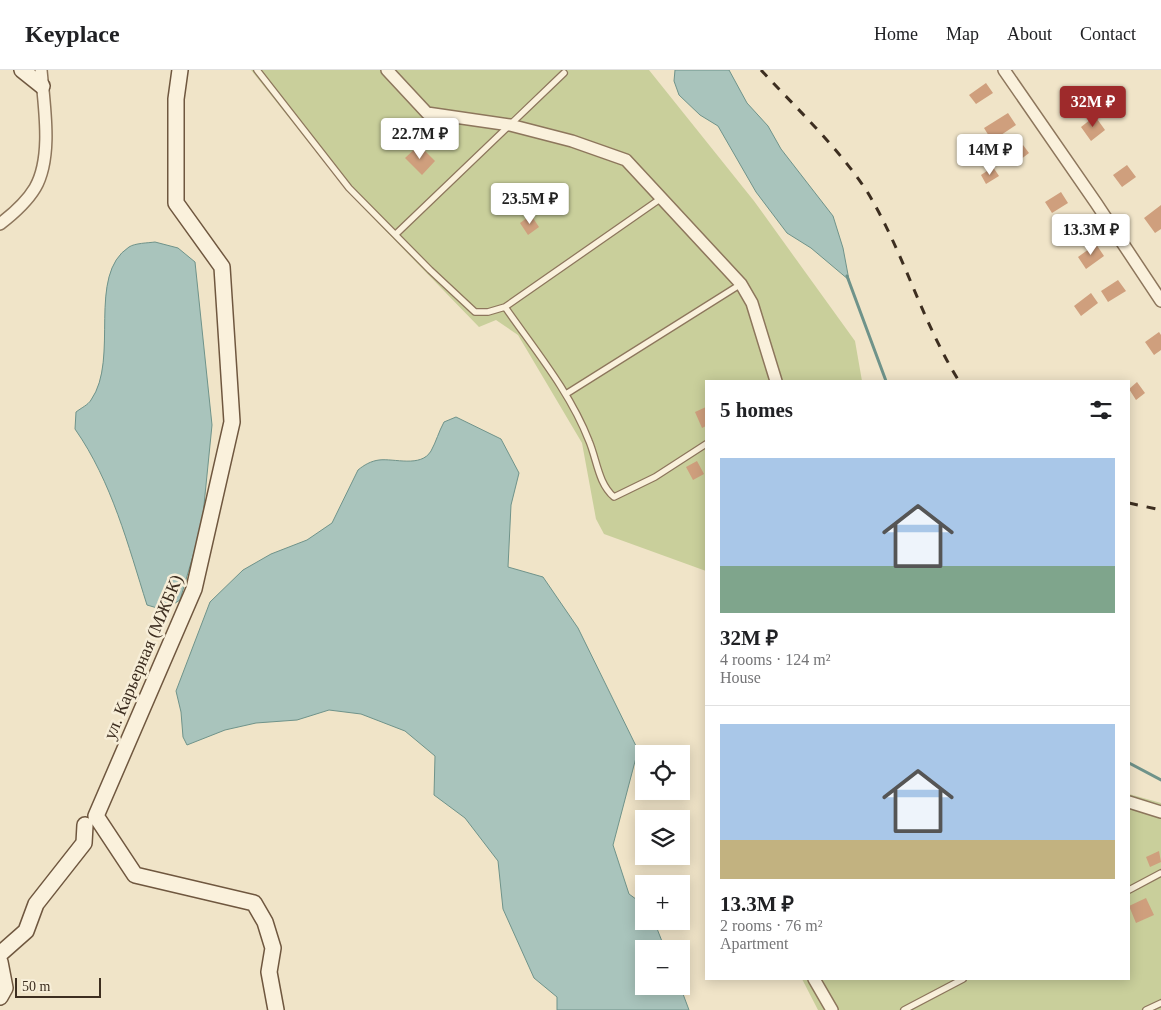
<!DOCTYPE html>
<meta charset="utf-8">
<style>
body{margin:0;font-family:Georgia,serif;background:#f2f2f2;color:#202124;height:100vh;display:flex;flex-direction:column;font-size:19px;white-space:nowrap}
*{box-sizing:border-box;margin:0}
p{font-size:16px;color:#757577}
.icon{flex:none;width:28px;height:28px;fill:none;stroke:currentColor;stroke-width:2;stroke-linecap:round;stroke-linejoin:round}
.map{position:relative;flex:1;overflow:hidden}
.details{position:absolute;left:705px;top:310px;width:425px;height:600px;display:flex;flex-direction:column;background:#fff;border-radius:0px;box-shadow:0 2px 12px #0003}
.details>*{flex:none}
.fabs{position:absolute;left:635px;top:675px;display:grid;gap:10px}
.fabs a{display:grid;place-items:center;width:55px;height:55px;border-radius:0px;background:#fff;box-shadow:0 2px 12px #0003;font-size:25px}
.scale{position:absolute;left:15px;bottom:12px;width:86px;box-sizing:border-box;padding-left:5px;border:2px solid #3d2e20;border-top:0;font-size:14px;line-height:18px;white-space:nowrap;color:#3d2e20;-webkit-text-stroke:4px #f7eed8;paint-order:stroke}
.price{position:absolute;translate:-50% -42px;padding:0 11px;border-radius:5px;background:#fff;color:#222;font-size:16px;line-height:32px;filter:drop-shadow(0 1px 2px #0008)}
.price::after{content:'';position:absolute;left:50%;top:30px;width:15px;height:11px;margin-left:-8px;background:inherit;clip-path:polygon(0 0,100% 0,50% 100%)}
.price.selected{background:#9e2a2b;color:#fff}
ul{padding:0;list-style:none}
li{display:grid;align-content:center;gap:10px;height:265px;padding:0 15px}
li+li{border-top:1px solid #e0e0e0}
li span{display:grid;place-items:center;height:155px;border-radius:0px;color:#555}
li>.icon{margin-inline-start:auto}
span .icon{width:90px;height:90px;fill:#fffc;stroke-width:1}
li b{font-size:21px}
h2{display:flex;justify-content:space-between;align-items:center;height:60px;padding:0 15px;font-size:21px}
header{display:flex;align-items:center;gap:30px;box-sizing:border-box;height:70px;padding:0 25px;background:#fff;border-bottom:1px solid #e0e0e0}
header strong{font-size:24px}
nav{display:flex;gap:28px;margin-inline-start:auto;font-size:18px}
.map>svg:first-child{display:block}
.green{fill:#c9cf9b}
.water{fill:#a9c4bc;stroke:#6f938a}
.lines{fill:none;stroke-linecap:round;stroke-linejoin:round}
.stream{stroke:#6f938a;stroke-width:3}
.building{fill:#cf9f7d}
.lane-casing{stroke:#8d765c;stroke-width:8}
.street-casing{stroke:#8d765c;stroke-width:14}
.secondary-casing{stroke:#6f573f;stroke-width:18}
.lane{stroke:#faf1dc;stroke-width:5.5}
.street{stroke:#faf1dc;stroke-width:11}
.secondary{stroke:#faf1dc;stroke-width:15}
.rail{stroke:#3d2e20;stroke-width:3;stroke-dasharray:9 9;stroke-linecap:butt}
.labels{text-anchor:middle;stroke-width:5;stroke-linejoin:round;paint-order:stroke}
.street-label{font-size:18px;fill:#3d2e20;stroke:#f7eed8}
</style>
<header>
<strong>Keyplace</strong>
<nav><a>Home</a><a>Map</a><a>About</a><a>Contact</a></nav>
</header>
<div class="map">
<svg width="1161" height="940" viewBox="0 0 1161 940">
<rect width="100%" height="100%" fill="#f0e4c8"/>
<path class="green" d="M251 0H649L754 131 855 271 862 311H706V501L604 464 596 449 582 373 518 265 496 250 479 257 348 122Z
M1129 724 1161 733V940H818L802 909H1129Z"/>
<path class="water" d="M675 0H729L747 33 768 56 781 79 833 146 843 178 849 210 811 178 787 163 756 122 718 56 700 45 679 25 674 11Z
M155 172 178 178 195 192 212 355 202 455 180 530 164 540 147 535C128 475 112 412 75 359L76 342C81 338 88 335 91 330 120 289 86 205 129 177 135 173 148 173 155 172Z
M456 347 501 369 519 403 511 435 508 497 543 507 578 558 638 680 613 775 629 824 644 835V851H654L665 879H644V916H680L689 940H557V927L534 908 503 839 498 791 465 748 434 725 435 686 405 661 361 644 329 640 297 650 256 653 225 660 187 675 183 667 181 642 176 621 210 532 243 500 271 484 307 470 332 453 358 400C364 395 371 391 379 390 394 388 421 398 431 381 436 372 439 361 444 352Z"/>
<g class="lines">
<path class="stream" d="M847 206 886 311
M1129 693 1161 710"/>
</g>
<path class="building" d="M986 13 993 23 976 34 969 25Z
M1008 43 1016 55 992 71 984 58Z
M1095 46 1105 60 1091 71 1081 57Z
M419 75 435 91 422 105 405 88Z
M1023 75 1029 83 1016 93 1010 85Z
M1127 95 1136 107 1122 117 1113 105Z
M993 97 999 106 986 114 981 105Z
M1061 122 1068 133 1052 143 1045 132Z
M1161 135V159L1155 163 1144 148Z
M531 145 539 157 528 165 520 153Z
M1096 174 1104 186 1086 199 1078 187Z
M1118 210 1126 221 1108 232 1101 221Z
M1091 223 1098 233 1081 246 1074 236Z
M1159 262 1161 265V280L1154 285 1145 272Z
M1137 312 1145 323 1136 330 1129 319Z
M706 337V356L702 358 695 342Z
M697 391 704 404 693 410 686 397Z
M1159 781 1161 792 1150 797 1146 787Z
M1146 828 1154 845 1136 853 1129 836Z"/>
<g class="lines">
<g class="lane-casing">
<path id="lane" d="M257 0 349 118 430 200 475 242H488L505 237
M660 129 505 237C535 280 570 322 589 371 597 390 598 413 614 427L655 407 706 374
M396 164 564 3
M566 324 741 214
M1129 820 1161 803
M904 940 963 909
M1146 940 1161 933"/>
</g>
<g class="street-casing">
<path id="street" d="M387 0 427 43 510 55 572 71 626 90 741 214 752 233 776 311
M1004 0 1096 133 1161 231
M0 154C13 144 26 133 35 118 53 87 44 35 41 0
M1129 732 1161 742
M814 909 832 940"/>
</g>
<g class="secondary-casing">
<path id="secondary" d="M22 0 42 16
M180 0 176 29V133L222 197 232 352 194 519 96 746 135 805 254 833 265 852 273 878 269 902 276 940
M0 884 26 861 36 834 84 773 85 755
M0 892 5 918 0 927"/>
</g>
<use href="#lane" class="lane"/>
<use href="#street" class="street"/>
<use href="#secondary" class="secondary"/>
<path class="rail" d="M761 0C797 39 839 78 868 123 904 183 922 252 959 311
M1129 433 1161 440"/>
</g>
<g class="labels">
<g class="street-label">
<text transform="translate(143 587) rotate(-67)" y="6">ул. Карьерная (МЖБК)</text>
</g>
</g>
</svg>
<div class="fabs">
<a><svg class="icon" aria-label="locate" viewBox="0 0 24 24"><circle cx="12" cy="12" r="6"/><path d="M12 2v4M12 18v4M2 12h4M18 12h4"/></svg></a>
<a><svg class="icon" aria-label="layers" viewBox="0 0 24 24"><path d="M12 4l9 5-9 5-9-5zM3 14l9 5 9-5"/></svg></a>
<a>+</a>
<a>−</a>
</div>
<div class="scale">50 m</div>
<b class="price selected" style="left:1093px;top:58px">32M ₽</b>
<b class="price" style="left:420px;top:90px">22.7M ₽</b>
<b class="price" style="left:990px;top:106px">14M ₽</b>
<b class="price" style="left:530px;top:155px">23.5M ₽</b>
<b class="price" style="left:1091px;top:186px">13.3M ₽</b>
<section class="details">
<h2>5 homes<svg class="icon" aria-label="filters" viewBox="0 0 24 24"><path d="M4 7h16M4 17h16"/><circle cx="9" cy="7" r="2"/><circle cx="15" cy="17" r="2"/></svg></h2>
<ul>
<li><span style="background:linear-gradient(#a9c7e8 70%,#7fa58c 0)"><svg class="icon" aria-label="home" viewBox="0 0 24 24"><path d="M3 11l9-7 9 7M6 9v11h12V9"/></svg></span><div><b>32M ₽</b><p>4 rooms · 124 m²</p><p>House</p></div></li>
<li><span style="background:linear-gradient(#a9c7e8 75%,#c2b280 0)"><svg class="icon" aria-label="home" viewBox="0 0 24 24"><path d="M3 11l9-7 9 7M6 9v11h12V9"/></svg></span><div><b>13.3M ₽</b><p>2 rooms · 76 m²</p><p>Apartment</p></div></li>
</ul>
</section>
</div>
